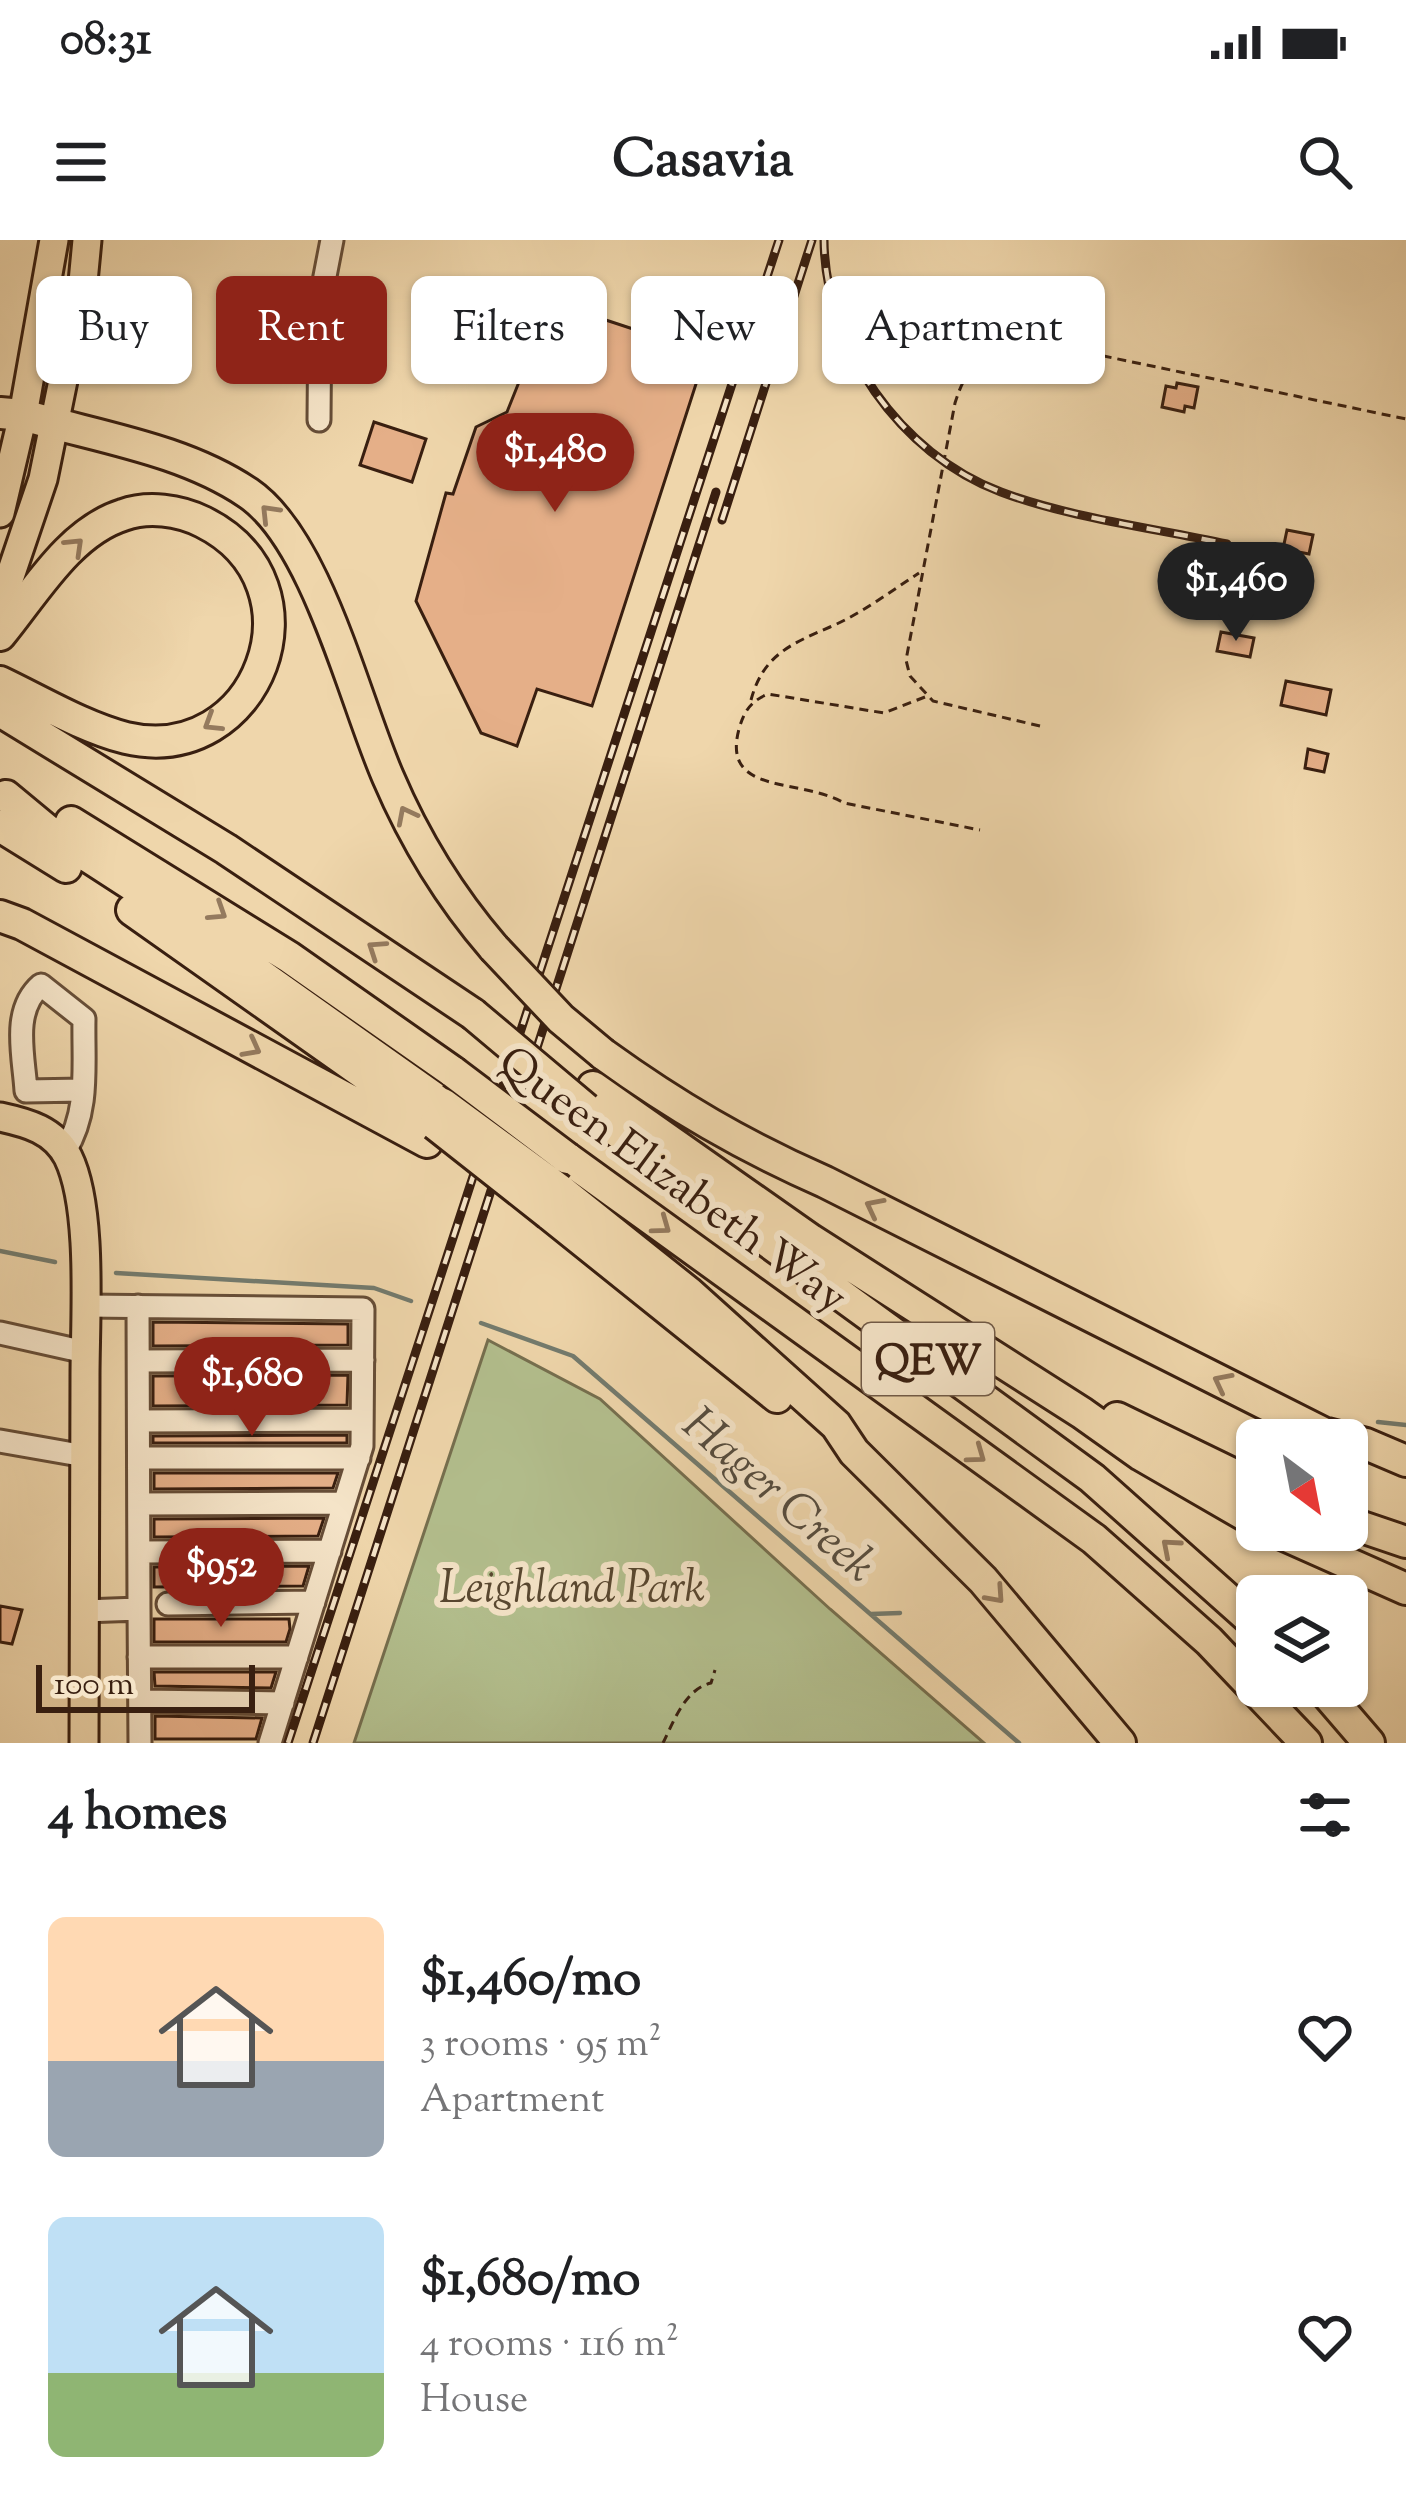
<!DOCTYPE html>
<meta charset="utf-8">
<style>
body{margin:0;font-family:"Sorts Mill Goudy",serif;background:#f6f6f6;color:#202124;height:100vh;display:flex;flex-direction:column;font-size:45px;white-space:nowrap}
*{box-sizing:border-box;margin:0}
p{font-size:39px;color:#757577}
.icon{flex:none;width:66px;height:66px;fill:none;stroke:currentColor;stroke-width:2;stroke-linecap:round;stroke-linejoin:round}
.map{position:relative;height:1503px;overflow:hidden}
.panel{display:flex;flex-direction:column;background:#fff;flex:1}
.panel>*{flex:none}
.hud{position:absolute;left:36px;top:36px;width:1335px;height:108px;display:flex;gap:24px}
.needle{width:78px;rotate:148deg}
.controls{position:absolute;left:1236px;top:1179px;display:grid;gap:24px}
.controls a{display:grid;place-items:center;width:132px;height:132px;border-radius:18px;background:#fff;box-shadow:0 3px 9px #0004;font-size:60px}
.scale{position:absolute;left:36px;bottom:30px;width:219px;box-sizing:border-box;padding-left:12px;border:6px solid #391f10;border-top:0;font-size:33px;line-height:42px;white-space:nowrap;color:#391f10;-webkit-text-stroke:9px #f5e4c8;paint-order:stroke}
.price{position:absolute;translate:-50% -102px;padding:0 27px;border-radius:42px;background:#8f2418;color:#fff;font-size:39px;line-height:78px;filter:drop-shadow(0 3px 6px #0008)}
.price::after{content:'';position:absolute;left:50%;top:72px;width:36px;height:27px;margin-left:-18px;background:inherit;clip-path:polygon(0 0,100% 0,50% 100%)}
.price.active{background:#222;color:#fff}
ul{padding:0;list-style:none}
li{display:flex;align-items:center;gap:36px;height:300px;padding:0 48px}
li span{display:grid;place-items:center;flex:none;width:336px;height:240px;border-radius:18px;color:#555}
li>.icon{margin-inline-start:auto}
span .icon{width:144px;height:144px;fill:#fffc;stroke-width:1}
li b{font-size:51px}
h2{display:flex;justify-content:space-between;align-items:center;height:144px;padding:0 48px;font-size:51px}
.pill{padding:0 42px;border-radius:18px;background:#fff;box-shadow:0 3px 9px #0004;font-size:42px;line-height:108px}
.pill.active{background:#8f2418;color:#fff}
.status{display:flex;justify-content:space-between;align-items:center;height:84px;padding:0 60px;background:#fff;direction:ltr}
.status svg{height:33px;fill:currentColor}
header{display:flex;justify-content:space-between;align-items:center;height:156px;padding:0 48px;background:#fff;font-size:54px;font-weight:700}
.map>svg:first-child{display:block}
.green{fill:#b3bf8e;stroke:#766f4f;stroke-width:3}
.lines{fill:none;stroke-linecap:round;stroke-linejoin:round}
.stream{stroke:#737b6e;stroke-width:4.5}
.building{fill:#e5af88;stroke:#391f10;stroke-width:3}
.minor-casing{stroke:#664d37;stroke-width:27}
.major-casing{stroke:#391f10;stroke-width:33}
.highway-casing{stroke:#391f10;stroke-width:36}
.path{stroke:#391f10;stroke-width:3;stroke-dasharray:9 6;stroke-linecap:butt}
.minor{stroke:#f5e4c8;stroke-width:21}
.major{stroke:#efd6ab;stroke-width:27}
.highway{stroke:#efd6ab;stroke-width:30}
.rail-casing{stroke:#391f10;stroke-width:9}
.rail{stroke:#f5e4c8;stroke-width:4.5;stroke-dasharray:14;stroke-linecap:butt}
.highway-bridge-casing{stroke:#391f10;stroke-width:36;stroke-linecap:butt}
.highway-bridge{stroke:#efd6ab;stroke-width:30}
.oneway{stroke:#947a5e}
.labels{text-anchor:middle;stroke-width:12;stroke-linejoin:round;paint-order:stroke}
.shield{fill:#f5e4c8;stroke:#715a47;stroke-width:3}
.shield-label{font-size:42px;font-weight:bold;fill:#391f10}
.street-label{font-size:45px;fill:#391f10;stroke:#f5e4c8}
.park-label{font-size:45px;font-style:italic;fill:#584730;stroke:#f5e4c8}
.water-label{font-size:48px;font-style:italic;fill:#564d3f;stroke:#f5e4c8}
</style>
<div class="status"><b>08:31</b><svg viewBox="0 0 49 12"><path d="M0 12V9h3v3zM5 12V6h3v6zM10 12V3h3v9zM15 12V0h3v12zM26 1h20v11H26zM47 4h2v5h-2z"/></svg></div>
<header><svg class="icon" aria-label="menu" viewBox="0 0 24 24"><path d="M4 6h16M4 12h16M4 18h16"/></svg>Casavia<svg class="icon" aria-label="search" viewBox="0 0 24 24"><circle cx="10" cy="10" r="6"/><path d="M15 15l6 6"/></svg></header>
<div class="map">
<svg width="1406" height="1503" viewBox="0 0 1406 1503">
<rect width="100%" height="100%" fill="#efd6ab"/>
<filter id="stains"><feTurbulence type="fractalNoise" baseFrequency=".00167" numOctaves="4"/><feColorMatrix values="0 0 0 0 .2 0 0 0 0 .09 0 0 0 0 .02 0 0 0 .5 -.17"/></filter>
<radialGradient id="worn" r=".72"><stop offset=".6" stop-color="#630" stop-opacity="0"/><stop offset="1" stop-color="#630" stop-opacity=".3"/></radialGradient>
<path class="green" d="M488 1100 600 1159 830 1369 984 1503H354Z"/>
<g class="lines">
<path class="stream" d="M0 1011 55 1022
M116 1033 374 1048 411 1061
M481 1083 573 1116 1019 1503
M1378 1182 1406 1185
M871 1374 900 1373"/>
</g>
<path class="building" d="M542 59 706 113 592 466 537 449 517 506 481 493 416 361 446 253 453 254 476 187 507 172 531 112 524 110Z
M1177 143 1198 147 1194 168 1185 166 1184 172 1162 167 1166 146 1176 148Z
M374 182 426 199 412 242 360 225Z
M1287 290 1313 295 1309 314 1283 309Z
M1221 392 1254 398 1250 417 1217 411Z
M1286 441 1331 450 1326 475 1281 465Z
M1308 509 1328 514 1324 532 1305 528Z
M153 1082 348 1084V1105L153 1106Z
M348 1135 347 1165 153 1166V1136Z
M347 1195V1203H153V1196Z
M154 1233H338L333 1248 154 1249Z
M324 1278 318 1296 154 1297V1279Z
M309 1326 303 1346 154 1347V1327Z
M0 1366 22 1370 12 1404 0 1402Z
M154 1379H289L290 1389 286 1402H154Z
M154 1432H276L271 1448 155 1446Z
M155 1476 262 1478 256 1499H155Z"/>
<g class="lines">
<g class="minor-casing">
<path id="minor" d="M319 180 320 62 332 0
M65 911C90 870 83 826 84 779L41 745C11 771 24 816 26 851L83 850
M85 1066 363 1069 362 1206 270 1503
M138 1066 139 1369
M0 1093 85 1112
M139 1121 363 1120
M139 1181 362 1180
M0 1201 85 1216
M139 1218H359
M139 1264 344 1263
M139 1312 330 1311
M168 1364 314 1362
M84 1371 139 1369 140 1503
M139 1417H297
M140 1461 283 1463"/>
</g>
<g class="major-casing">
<path id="major" d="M0 273 23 175 54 0
M0 366 43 239 83 42 87 0
M0 877C28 883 54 890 68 917 93 968 85 1078 85 1136 85 1258 84 1381 84 1503"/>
</g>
<g class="highway-casing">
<path id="highway" d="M0 173 23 175C98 197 183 209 248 253 317 300 354 459 388 537 414 598 450 657 494 708
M0 395C34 354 69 292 123 275 148 266 179 270 203 282 329 345 258 529 126 498 83 487 40 461 0 442
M0 471 226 609 473 774
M6 556 47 590 152 658 443 864
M71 582 289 717 453 832
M0 586 66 627
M132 670 435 884
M0 676 22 684 427 902
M603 814C675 866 743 906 825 942L1337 1200
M593 847 811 1000 1082 1173 1141 1215 1257 1282
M586 869 1092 1238 1257 1385
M567 918 1094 1299 1209 1401 1306 1503
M560 950 688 1052 836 1185 854 1212 983 1340 1120 1503
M549 974 777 1157
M1117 1178 1257 1246
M1327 1194 1366 1204 1406 1221
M1347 1282 1406 1302
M1273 1290 1406 1349
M1320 1446 1369 1503"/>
</g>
<path class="path" d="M925 457 884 473 768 454C751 461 744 471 739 489 721 556 799 537 844 563L980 590
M751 460C763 415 791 404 830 387 861 374 891 351 919 333
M1040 486 933 461 910 436 906 420 955 163C975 98 1012 101 1070 109L1406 179
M663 1503C674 1481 685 1449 711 1443L715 1430"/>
<use href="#minor" class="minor"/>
<use href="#major" class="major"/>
<use href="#highway" class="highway"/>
<g class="rail-casing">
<path id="rail" d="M824 0C825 107 900 214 1001 252 1070 278 1154 288 1227 304
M722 280 812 0
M288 1503 779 0
M313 1503 716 252"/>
</g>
<use href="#rail" class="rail"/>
<g class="highway-bridge-casing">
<path id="highway-bridge" d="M494 708 561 779 603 814
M473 774 586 869
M453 832 567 918
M443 864 560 950
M435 884 549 974"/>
</g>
<use href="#highway-bridge" class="highway-bridge"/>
</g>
<defs><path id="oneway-chevron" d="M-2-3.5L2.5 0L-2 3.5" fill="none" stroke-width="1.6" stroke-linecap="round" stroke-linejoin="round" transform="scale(3)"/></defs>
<g class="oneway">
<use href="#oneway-chevron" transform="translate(269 273) rotate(-134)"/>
<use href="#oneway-chevron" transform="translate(75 306) rotate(-44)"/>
<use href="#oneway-chevron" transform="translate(212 483) rotate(148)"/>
<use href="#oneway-chevron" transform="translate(406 575) rotate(-117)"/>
<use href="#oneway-chevron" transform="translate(218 672) rotate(33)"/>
<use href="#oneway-chevron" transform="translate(376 709) rotate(-146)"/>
<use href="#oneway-chevron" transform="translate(252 808) rotate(28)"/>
<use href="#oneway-chevron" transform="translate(874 967) rotate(-153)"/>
<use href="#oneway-chevron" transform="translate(662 986) rotate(36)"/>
<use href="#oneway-chevron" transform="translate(1222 1142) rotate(-153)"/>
<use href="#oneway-chevron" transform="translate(977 1215) rotate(36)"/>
<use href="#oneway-chevron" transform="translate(1170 1307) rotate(-139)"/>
<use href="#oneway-chevron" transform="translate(996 1355) rotate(48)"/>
</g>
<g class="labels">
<rect class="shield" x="862" y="1083" width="132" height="72" rx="9"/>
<g class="shield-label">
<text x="928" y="1134">QEW</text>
</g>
<g class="street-label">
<text transform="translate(674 938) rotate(36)" y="16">Queen Elizabeth Way</text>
</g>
<g class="park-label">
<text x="572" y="1361">Leighland Park</text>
</g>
<g class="water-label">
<text transform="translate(781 1253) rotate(41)" y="17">Hager Creek</text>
</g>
</g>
<rect width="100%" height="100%" filter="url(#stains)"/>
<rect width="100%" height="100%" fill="url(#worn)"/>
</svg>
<div class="controls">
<a><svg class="needle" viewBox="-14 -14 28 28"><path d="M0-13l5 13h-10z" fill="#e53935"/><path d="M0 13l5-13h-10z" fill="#757577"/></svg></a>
<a><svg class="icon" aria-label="layers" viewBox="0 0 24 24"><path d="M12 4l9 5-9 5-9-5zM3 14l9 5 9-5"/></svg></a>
</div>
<div class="scale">100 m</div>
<b class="price" style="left:555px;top:275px">$1,480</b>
<b class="price active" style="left:1236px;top:404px">$1,460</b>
<b class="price" style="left:252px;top:1199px">$1,680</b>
<b class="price" style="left:221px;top:1390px">$952</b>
<div class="hud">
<a class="pill">Buy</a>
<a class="pill active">Rent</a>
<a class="pill">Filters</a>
<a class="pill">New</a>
<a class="pill">Apartment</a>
</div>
</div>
<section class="panel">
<h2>4 homes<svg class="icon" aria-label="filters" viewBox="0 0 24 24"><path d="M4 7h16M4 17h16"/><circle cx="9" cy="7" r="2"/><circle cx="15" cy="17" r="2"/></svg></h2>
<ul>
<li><span style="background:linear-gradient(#ffd9b3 60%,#9aa5b1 0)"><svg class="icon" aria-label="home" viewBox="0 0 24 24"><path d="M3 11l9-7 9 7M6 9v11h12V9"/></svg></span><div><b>$1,460/mo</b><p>3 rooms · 95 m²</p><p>Apartment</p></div><svg class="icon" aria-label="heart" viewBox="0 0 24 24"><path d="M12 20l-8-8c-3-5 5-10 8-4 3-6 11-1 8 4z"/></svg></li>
<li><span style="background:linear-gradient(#bfe0f5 65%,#8fb573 0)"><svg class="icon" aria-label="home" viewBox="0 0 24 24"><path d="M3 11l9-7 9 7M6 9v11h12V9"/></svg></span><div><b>$1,680/mo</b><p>4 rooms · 116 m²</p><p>House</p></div><svg class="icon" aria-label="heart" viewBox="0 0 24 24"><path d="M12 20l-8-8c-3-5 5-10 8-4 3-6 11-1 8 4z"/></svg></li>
</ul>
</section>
